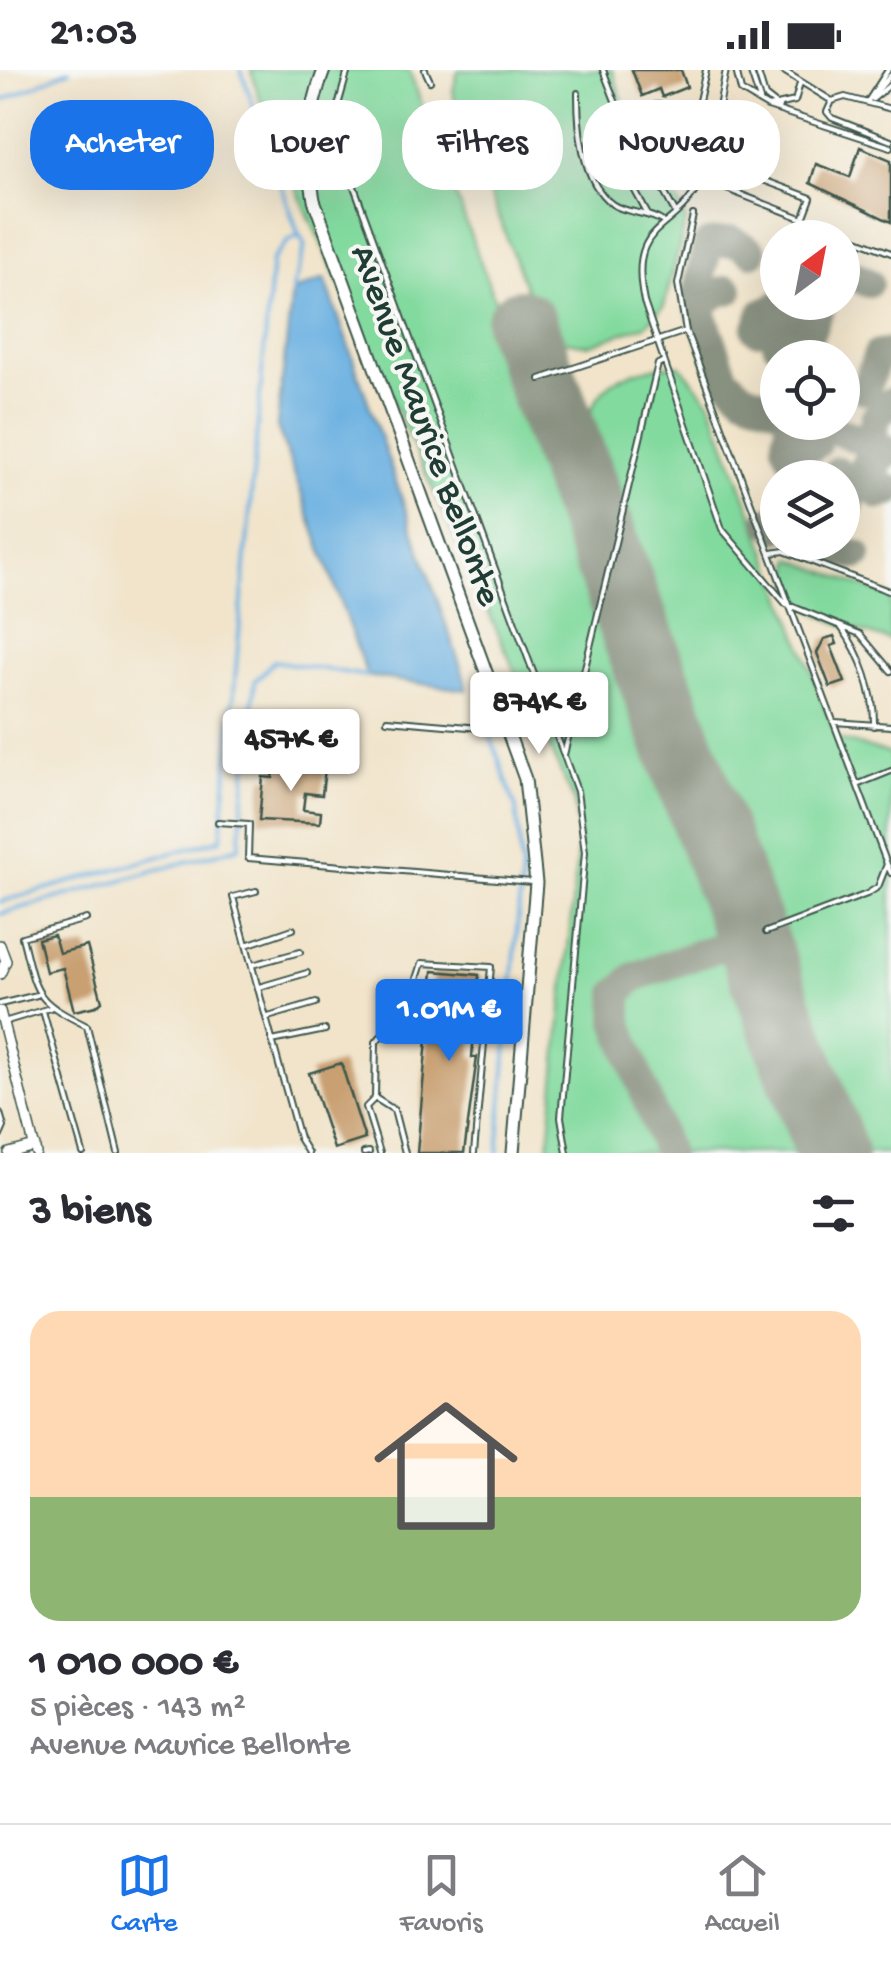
<!DOCTYPE html>
<html lang="fr">
<meta charset="utf-8">
<style>
body{margin:0;font-family:"Gochi Hand",sans-serif;background:#f7f7f7;color:#2b2b33;height:100vh;display:flex;flex-direction:column;font-size:38px;white-space:nowrap}
*{box-sizing:border-box;margin:0}
p{font-size:32px;color:#7c7c81}
.icon{flex:none;width:55px;height:55px;fill:none;stroke:currentColor;stroke-width:2;stroke-linecap:round;stroke-linejoin:round}
.map{position:relative;height:1083px;overflow:hidden}
.details{display:flex;flex-direction:column;background:#fff;flex:1}
.details>*{flex:none}
.guide{position:absolute;left:30px;top:30px;width:832px;height:90px;display:flex;gap:20px}
.needle{width:65px;rotate:32deg}
.buttons{position:absolute;left:760px;top:150px;display:grid;gap:20px}
.buttons a{display:grid;place-items:center;width:100px;height:100px;border-radius:50%;background:#fff;box-shadow:0 10px 40px #0002;font-size:50px}
.price{position:absolute;translate:-50% -85px;padding:0 22px;border-radius:10px;background:#fff;color:#222;font-size:32px;line-height:65px;filter:drop-shadow(0 2px 5px #0008)}
.price::after{content:'';position:absolute;left:50%;top:60px;width:30px;height:22px;margin-left:-15px;background:inherit;clip-path:polygon(0 0,100% 0,50% 100%)}
.price.on{background:#1a73e8;color:#fff}
ul{padding:0;list-style:none}
li{display:grid;align-content:center;gap:20px;height:530px;padding:0 30px}
li span{display:grid;place-items:center;height:310px;border-radius:30px;color:#555}
li>.icon{margin-inline-start:auto}
span .icon{width:180px;height:180px;fill:#fffc;stroke-width:1}
li b{font-size:42px}
h2{display:flex;justify-content:space-between;align-items:center;height:120px;padding:0 30px;font-size:42px}
.pill{padding:0 35px;border-radius:40px;background:#fff;box-shadow:0 10px 40px #0002;font-size:35px;line-height:90px}
.pill.on{background:#1a73e8;color:#fff}
.status{display:flex;justify-content:space-between;align-items:center;height:70px;padding:0 50px;background:#fff;direction:ltr}
.status svg{height:28px;fill:currentColor}
.tab-bar{display:flex;justify-content:space-around;align-items:center;height:140px;border-top:2px solid #e1e1e2;background:#fff;font-size:28px;color:#7c7c81}
.tab-bar a{display:grid;justify-items:center;gap:5px}
.tab-bar .on{color:#1a73e8}
.map>svg:first-child{display:block}
.green{fill:#83da9f;stroke:#518c6a;stroke-width:2.5}
.water{fill:#6bb0e1;stroke:#45768a;stroke-width:2.5}
.lines{fill:none;stroke-linecap:round;stroke-linejoin:round}
.stream{stroke:#6bb0e1;stroke-width:4}
.taxiway{stroke:#889080;stroke-width:30}
.runway{stroke:#889080;stroke-width:72}
.building{fill:#c9a072}
.service-casing{stroke:#3e564b;stroke-width:8}
.minor-casing{stroke:#3e564b;stroke-width:12}
.tertiary-casing{stroke:#3e564b;stroke-width:15}
.service{stroke:#fff;stroke-width:4}
.minor{stroke:#fff;stroke-width:9}
.tertiary{stroke:#fff;stroke-width:11}
.labels{text-anchor:middle;stroke-width:8;stroke-linejoin:round;paint-order:stroke}
.street-label{font-size:38px;fill:#1f3d34;stroke:#f6f6f2}
</style>
<div class="status"><b>21:03</b><svg viewBox="0 0 49 12"><path d="M0 12V9h3v3zM5 12V6h3v6zM10 12V3h3v9zM15 12V0h3v12zM26 1h20v11H26zM47 4h2v5h-2z"/></svg></div>
<div class="map">
<svg width="891" height="1083" viewBox="0 0 891 1083">
<rect width="100%" height="100%" fill="#f6f6f2"/>
<filter id="ink" filterUnits="userSpaceOnUse"><feTurbulence type="fractalNoise" baseFrequency=".01" numOctaves="2"/><feDisplacementMap in="SourceGraphic" scale="20" xChannelSelector="R" yChannelSelector="G"/><feConvolveMatrix kernelMatrix="1 2 1 2 8 2 1 2 1" color-interpolation-filters="sRGB"/></filter>
<filter id="wash" filterUnits="userSpaceOnUse"><feTurbulence type="fractalNoise" baseFrequency=".0048" numOctaves="4" result="noise"/><feDisplacementMap in="SourceGraphic" scale="40" xChannelSelector="R" yChannelSelector="G"/><feGaussianBlur stdDeviation="2.25" result="paint"/><feColorMatrix in="noise" values="0 0 0 0 0 0 0 0 0 0 0 0 0 0 0 0 0 1.4 0 .05"/><feComposite in="paint" operator="in"/></filter>
<g filter="url(#wash)">
<rect width="100%" height="100%" fill="#f1e4cb"/>
<path class="green" d="M251 0H409L722 841 723 855 715 867 632 898C614 911 607 925 610 947L659 1083H548L579 766 574 731 269 58Z
M458 0H612L642 89 680 135 686 151 664 236 646 255 589 275 559 270 536 245 455 32 453 21Z
M680 295 710 332 837 669 891 684V1083H849L608 443C610 425 595 402 591 383 577 317 624 297 680 295Z
M792 489 891 527V571C850 556 780 545 792 489Z
M720 882 742 892 814 1083H677L623 937 634 915Z"/>
<path class="water" d="M325 209 463 603 467 620 367 606 277 356 292 222Z"/>
<g class="lines">
<path class="stream" d="M0 32 69 0
M292 222 305 176 300 166
M484 647 516 739 522 800 498 1083
M0 832 221 769 272 190 289 170 299 166 241 0
M0 844 239 777 255 611 274 591 367 606"/>
<path class="taxiway" d="M752 182 734 171 708 174 696 227 725 308 744 325 778 338
M842 199 868 213
M699 237 717 223 729 220
M757 260 763 243 785 232
M777 273 793 232
M800 288 822 232
M865 320 878 284 891 282
M791 352 786 375 793 390 816 374 820 355
M815 352 891 382
M871 374 875 348 891 332
M880 386 873 410 880 425 891 420
M835 408 838 401
M769 451 778 458
M842 453 873 375
M826 472 840 482 857 485
M724 874 739 858 738 834
M667 1083 618 951V923L634 907 736 871 748 876 761 896"/>
<path class="runway" d="M521 255 832 1083"/>
</g>
<g id="blocks">
<path class="building" d="M632 0H681L687 17 662 27 659 19 642 26Z
M654 48 686 61 677 85 645 73Z
M860 77 891 90V152L810 113 816 94 850 107Z
M834 566 837 574 831 576 845 612 830 617 817 583 824 569Z
M275 693 325 698 322 725 305 723 303 740 321 742 320 753 259 750 263 707 273 708Z
M54 865 59 883 87 876 102 931 96 936 74 941 63 898 46 902 38 869Z
M433 901 479 905 472 987H477L464 1083H417Z
M341 993 365 1069 334 1079 309 1003Z"/>
</g>
</g>
<g filter="url(#ink)">
<use href="#blocks" fill-opacity="0" stroke="#3e564b" stroke-width="2.5"/>
<g class="lines">
<g class="service-casing">
<path id="service" d="M348 0 337 39 345 92 577 721 585 782 561 1047 567 1083
M425 0 430 11
M603 0 617 36 675 142
M726 0C719 35 714 74 702 107 679 166 626 146 644 232L722 459 786 534 860 564 891 601
M736 0 741 21 768 37 795 31 800 13
M750 0 761 33
M757 0 765 26 779 37
M782 0 832 31 845 27 891 39
M578 23C578 57 581 111 612 134 626 144 648 141 663 152
M871 28 891 5
M873 29 891 14
M832 31 827 42 832 48 891 71
M868 31 888 0
M656 35H698L706 0
M768 37 891 77
M707 89 811 128 803 149
M621 95 647 143
M701 109 891 183
M693 145 678 214 686 261 887 794 878 817 867 824 766 862
M540 309 686 261
M772 483 784 481 891 522
M841 557C861 583 875 624 874 656
M387 650 480 658 500 651
M835 652 891 656
M564 685 658 294 664 291
M859 714 891 701
M218 752 249 754 248 788 532 812
M887 794 891 803
M256 821 233 827 299 1068 308 1083
M86 849 22 867C37 924 32 929 87 956L118 1083
M246 875 293 859
M252 895 300 882
M259 917 307 903
M0 934 37 925
M43 941 83 1083
M268 947 316 933
M7 951 50 938
M272 971 325 960
M375 1028 394 1040 405 1083
M0 1043 4 1057 0 1066
M364 1083 369 1082
M380 1083 366 1037 375 1028 376 972 410 931 422 893 491 897 474 1083"/>
</g>
<g class="minor-casing">
<path id="minor" d="M0 875 6 891 0 904
M0 941 36 1083
M9 1083 35 1076"/>
</g>
<g class="tertiary-casing">
<path id="tertiary" d="M324 0C307 43 306 85 314 130L525 709 536 813 513 1083"/>
</g>
<use href="#service" class="service"/>
<use href="#minor" class="minor"/>
<use href="#tertiary" class="tertiary"/>
</g>
</g>
<g class="labels">
<g class="street-label">
<text transform="translate(429 354) rotate(70)" y="13">Avenue Maurice Bellonte</text>
</g>
</g>
</svg>
<div class="buttons">
<a><svg class="needle" viewBox="-14 -14 28 28"><path d="M0-13l5 13h-10z" fill="#e53935"/><path d="M0 13l5-13h-10z" fill="#7c7c81"/></svg></a>
<a><svg class="icon" aria-label="locate" viewBox="0 0 24 24"><circle cx="12" cy="12" r="6"/><path d="M12 2v4M12 18v4M2 12h4M18 12h4"/></svg></a>
<a><svg class="icon" aria-label="layers" viewBox="0 0 24 24"><path d="M12 4l9 5-9 5-9-5zM3 14l9 5 9-5"/></svg></a>
</div>
<b class="price" style="left:539px;top:687px">874K €</b>
<b class="price" style="left:291px;top:724px">457K €</b>
<b class="price on" style="left:449px;top:994px">1.01M €</b>
<div class="guide">
<a class="pill on">Acheter</a>
<a class="pill">Louer</a>
<a class="pill">Filtres</a>
<a class="pill">Nouveau</a>
</div>
</div>
<section class="details">
<h2>3 biens<svg class="icon" aria-label="filters" viewBox="0 0 24 24"><path d="M4 7h16M4 17h16"/><circle cx="9" cy="7" r="2"/><circle cx="15" cy="17" r="2"/></svg></h2>
<ul>
<li><span style="background:linear-gradient(#ffd9b3 60%,#8fb573 0)"><svg class="icon" aria-label="home" viewBox="0 0 24 24"><path d="M3 11l9-7 9 7M6 9v11h12V9"/></svg></span><div><b>1 010 000 €</b><p>5 pièces · 143 m²</p><p>Avenue Maurice Bellonte</p></div></li>
</ul>
</section>
<nav class="tab-bar">
<a class="on"><svg class="icon" aria-label="map" viewBox="0 0 24 24"><path d="M3 6l6-2 6 2 6-2v14l-6 2-6-2-6 2zM9 4v14M15 6v14"/></svg>Carte</a>
<a><svg class="icon" aria-label="saved" viewBox="0 0 24 24"><path d="M7 4h10v16l-5-4-5 4z"/></svg>Favoris</a>
<a><svg class="icon" aria-label="home" viewBox="0 0 24 24"><path d="M3 11l9-7 9 7M6 9v11h12V9"/></svg>Accueil</a>
</nav>
